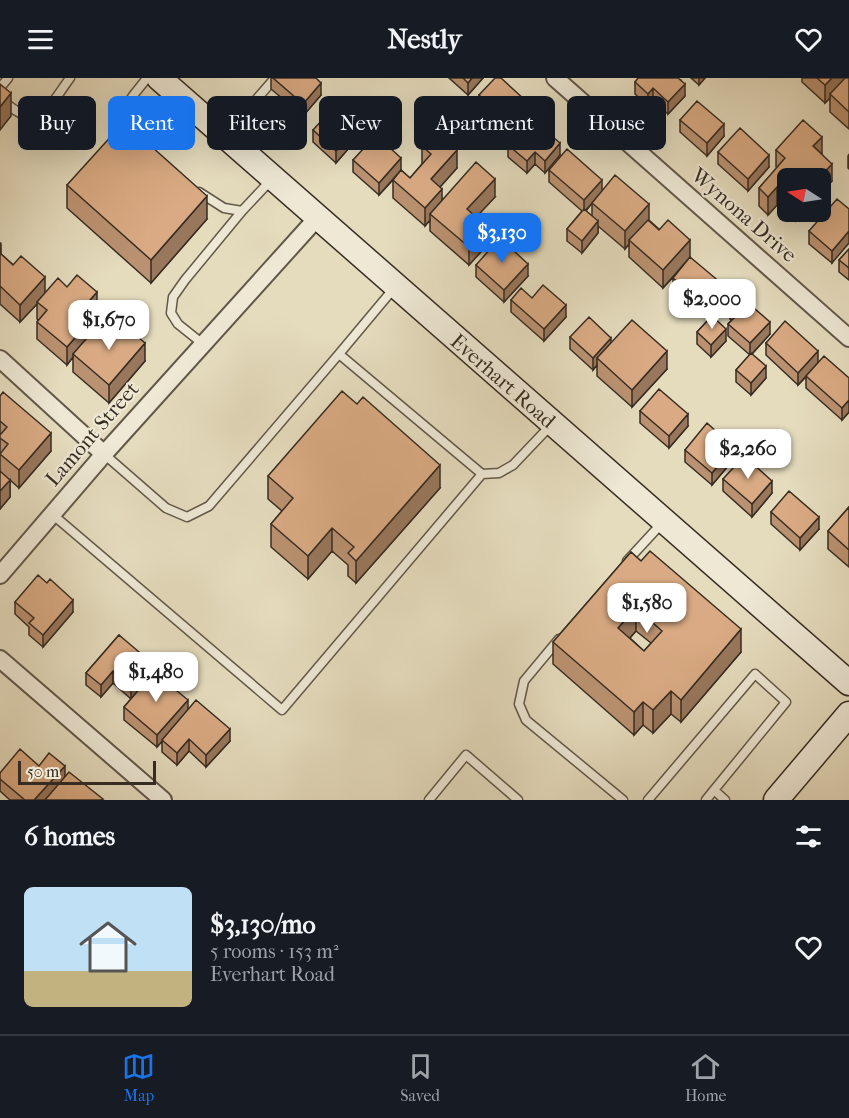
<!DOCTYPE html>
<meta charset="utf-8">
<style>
body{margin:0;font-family:"IM FELL French Canon",serif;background:#242831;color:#f1f3f6;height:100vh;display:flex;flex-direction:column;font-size:22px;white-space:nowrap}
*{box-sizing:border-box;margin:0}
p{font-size:20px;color:#9ea1a6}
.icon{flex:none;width:33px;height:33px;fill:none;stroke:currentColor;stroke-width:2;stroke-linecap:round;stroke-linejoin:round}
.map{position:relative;height:722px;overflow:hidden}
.panel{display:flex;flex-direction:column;background:#171b24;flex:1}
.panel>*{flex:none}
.top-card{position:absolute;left:18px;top:18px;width:813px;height:54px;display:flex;gap:12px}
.needle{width:39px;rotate:282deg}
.buttons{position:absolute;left:777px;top:90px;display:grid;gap:12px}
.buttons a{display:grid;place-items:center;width:54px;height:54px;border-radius:9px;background:#171b24;box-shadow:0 6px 24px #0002;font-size:30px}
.scale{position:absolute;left:18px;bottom:15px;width:138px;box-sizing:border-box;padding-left:6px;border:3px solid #372c22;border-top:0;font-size:16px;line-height:21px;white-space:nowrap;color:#372c22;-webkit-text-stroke:4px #eee8d5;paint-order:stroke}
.price{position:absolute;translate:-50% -51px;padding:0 14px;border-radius:12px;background:#fff;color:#222;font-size:20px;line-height:39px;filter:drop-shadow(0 2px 3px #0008)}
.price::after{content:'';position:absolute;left:50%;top:36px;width:18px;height:14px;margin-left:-9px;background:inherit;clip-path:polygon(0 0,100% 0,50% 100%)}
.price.selected{background:#1a73e8;color:#fff}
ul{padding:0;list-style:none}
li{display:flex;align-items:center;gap:18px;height:150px;padding:0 24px}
li span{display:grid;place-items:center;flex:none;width:168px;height:120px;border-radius:9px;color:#555}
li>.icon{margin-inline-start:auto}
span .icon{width:72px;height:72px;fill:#fffc;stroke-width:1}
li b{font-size:26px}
h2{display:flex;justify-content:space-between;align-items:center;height:72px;padding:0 24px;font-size:26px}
.tag{padding:0 21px;border-radius:9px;background:#171b24;box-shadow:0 6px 24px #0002;font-size:21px;line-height:54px}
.tag.selected{background:#1a73e8;color:#fff}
header{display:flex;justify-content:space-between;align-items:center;height:78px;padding:0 24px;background:#171b24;font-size:27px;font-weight:700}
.menu{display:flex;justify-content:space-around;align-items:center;height:84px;border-top:2px solid #363941;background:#171b24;font-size:16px;color:#9ea1a6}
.menu a{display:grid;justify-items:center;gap:3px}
.menu .selected{color:#1a73e8}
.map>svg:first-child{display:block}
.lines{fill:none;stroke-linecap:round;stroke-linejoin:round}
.lane-casing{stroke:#625849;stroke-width:11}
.street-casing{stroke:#625849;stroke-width:20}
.secondary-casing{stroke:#372c22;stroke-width:27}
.lane{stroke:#eee8d5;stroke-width:8}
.street{stroke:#eee8d5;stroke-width:16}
.secondary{stroke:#eee8d5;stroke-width:24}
.wall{fill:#bb9271;stroke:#372c22;stroke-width:1.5;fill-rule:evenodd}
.shaded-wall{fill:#98775c;stroke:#372c22;stroke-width:1.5}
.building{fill:#d9aa83;stroke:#372c22;stroke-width:1.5;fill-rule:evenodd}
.labels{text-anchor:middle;stroke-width:4.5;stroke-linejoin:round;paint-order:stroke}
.street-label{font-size:21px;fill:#372c22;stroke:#eee8d5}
</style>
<header><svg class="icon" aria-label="menu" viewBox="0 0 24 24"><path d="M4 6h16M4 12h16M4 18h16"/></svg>Nestly<svg class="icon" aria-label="heart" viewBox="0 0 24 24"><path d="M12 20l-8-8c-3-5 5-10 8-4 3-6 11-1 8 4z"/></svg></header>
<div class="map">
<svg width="849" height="722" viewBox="0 0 849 722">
<rect width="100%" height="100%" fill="#e5dcbe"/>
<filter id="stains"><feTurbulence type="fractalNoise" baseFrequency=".00333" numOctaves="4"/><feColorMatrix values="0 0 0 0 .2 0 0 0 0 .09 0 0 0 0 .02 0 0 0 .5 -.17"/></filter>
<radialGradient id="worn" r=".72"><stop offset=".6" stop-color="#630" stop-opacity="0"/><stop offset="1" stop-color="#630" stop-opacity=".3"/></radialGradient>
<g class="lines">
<g class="lane-casing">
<path id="lane" d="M0 10 8 0
M0 20C39 56 46 33 70 0
M132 53C114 32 134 18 147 0
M227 55 275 0
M199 114 224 130 242 133 272 101
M395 209 339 276 482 396 499 395 513 387 552 346
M203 266 178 246 171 235 173 219 185 202 242 133
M104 376 166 430 187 439 209 428 339 276
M52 436 282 632 482 396
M627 483 663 444
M559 561 524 603 519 626 526 642 623 722
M429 722 466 677 518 722
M648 722 755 596 786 624 714 712
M706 722 714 712 725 722"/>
</g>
<g class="street-casing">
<path id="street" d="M555 0 849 260
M0 281 104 376
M0 497 104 376 317 140
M0 581 163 722"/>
</g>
<g class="secondary-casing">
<path id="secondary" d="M159 0 849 605
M776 722 849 636"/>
</g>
<use href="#lane" class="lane"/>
<use href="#street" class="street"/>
<use href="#secondary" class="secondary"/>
</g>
<path class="wall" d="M271 0H316L321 17 303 38 271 11Z
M449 0H483L468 17Z
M691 0H705L699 7Z
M802 0H849V51L830 34V20L825 25 802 4Z
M681 2 685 18 668 36 653 22 648 28 635 16V4Z
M479 17 525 34 507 55 479 29Z
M680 42 724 58 707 78 680 54Z
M313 52 355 63 336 85 313 64Z
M508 67 560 77 545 95 535 86 527 95 508 79Z
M422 68 457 90 440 109 442 121 495 119 476 139 487 167 469 187 430 153V142L425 148 393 120V102L379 117 353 94V82L401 92 410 100 422 86Z
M776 72 822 76 832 103 820 116V100H788V134H805L796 143 777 127 768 137 759 128V110L777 90 776 89Z
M718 74 769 89 748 113 718 86Z
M849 76V91L848 90V78Z
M549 92 602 113 649 142 690 179 727 222 713 239 726 263 711 279 697 266V254L708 242 673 212V200L680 192 663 210 629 179V166L625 171 598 148V155L582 175 567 163V151L582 133 549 104ZM592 125V138L586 133Z
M67 107 207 141 151 205 67 130Z
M849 131 832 185 809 166V153Z
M0 164 1 176 45 215 97 232 86 245 87 261 145 283 109 325 73 294V279L67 287 37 261V244L38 242 37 241V226L20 244 0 226Z
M849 171V202L839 194V182Z
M476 187 528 198 504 224 476 199Z
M532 220 566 239 544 263 511 234V222Z
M730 229 770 256 752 276 766 300 751 317 736 304V292L750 277 728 258V246L732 242 730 241Z
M570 259 611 265 667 291 632 329 597 298V287L593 292 570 271Z
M766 265 818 284 849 300V334L842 342 806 310V299L798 307 766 277Z
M0 318 51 373 19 410 10 402V419L0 431Z
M640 333 688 348 669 370 640 345Z
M685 372 734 381 712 407 685 384Z
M268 398 440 410 356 505 348 498V487L332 473 308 501 271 469V446L282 433 268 421Z
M723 401 772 415 752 439 723 413Z
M849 429V489L828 471V453Z
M771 434 819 451 800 472 771 446Z
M631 474 741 574 681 644 671 636 653 655 643 647 634 657 553 586V564ZM636 553 651 565 644 573 630 560Z
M47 505 73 534 43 569 29 557V549L15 536V524Z
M119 557 152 596 188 633 230 663 206 689 189 673 177 687 162 674V663L157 669 124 642V629L143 607 131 621 113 605 101 619 86 607V595Z
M39 688 65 699 103 722H10L0 713V695Z"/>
<path class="shaded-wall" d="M472 0H483L468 17V5Z
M699 0H705L699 7Z
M832 0H848L830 16V20L825 25V7Z
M321 5V17L303 38V26Z
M685 6V18L668 36V24Z
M653 10V22L648 28V16Z
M11 15V38L0 52V29Z
M525 22V34L507 55V43Z
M724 46V58L707 78V65Z
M355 51V63L336 85V73Z
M822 59V76L813 68Z
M560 65V77L545 95V83Z
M457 72V90L431 119V101Z
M535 74V86L527 95V83Z
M769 77V89L748 113V101Z
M401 80V92L379 117V105Z
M832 86V103L820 116V100H819Z
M495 101V119L467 149V131Z
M602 102V114L584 134V122Z
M777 109V127L768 137V119Z
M442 111V129L430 136V142L425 148V130Z
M207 118V141L151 205V182Z
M649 126V144L629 162V166L625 171V153Z
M796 134H805L796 143Z
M598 143V155L582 175V163Z
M487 149V167L469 187V169Z
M849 153V165L832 185V173Z
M690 162V179L663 210V192Z
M1 166V183L0 185V167Z
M528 186V198L504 224V212Z
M45 199V217L37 224V226L20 244V227Z
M727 210V222L709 244V231Z
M97 214V232L77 255V237Z
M566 227V239L544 263V251Z
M770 244V256L750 278V265Z
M87 246V263L73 276V279L67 287V269Z
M726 251V263L711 279V267Z
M611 260V272L597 280V287L593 292V280Z
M145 265V283L109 325V307Z
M667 273V291L632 329V312Z
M818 273V285L798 307V295Z
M766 288V300L751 317V305Z
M849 322V334L842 342V330Z
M688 336V348L669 370V358Z
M51 355V373L19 410V392Z
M734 369V381L712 407V395Z
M440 387V410L356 505V483Z
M10 402V419L0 431V413Z
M772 403V415L752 439V426Z
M819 439V451L800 472V460Z
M332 450V473L308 501V478Z
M73 522V534L43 569V557Z
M636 530V553L618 573V550Z
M741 551V574L681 644V622Z
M152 585V597L131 621V609Z
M113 593V605L101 619V607Z
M671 613V636L653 655V632Z
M188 622V634L157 669V657Z
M643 624V647L634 657V634Z
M230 651V663L206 689V677Z
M189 661V673L177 687V675Z
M65 688V701L45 722H34Z"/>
<path class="building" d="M273 0H316L321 5 303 26Z
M463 0H472L468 5Z
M495 0H501L525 22 507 43 479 17Z
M638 0H678L685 6 668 24 653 10 648 16 635 4Z
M817 0H832L825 7Z
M845 0H849V34L830 16Z
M0 6 11 15 0 29Z
M697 23 724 46 707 65 680 42Z
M333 30 355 51 336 73 313 52Z
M531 40 560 65 545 83 535 74 527 83 508 67Z
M803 42 822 59 813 68 832 86 819 100H788V118L777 109 768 119 759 110 785 80 776 72Z
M124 44 207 118 151 182 67 107Z
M740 50 769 77 748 101 718 74Z
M435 54 457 72 431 101 442 111 425 130 393 102 401 92 410 100 431 76 422 68Z
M376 57 401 80 379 105 353 82Z
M567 71 602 102 584 122 549 92Z
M476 84 495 101 467 131 487 149 469 169 430 136Z
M615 97 649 126 625 153 592 125Z
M837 121 849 131V153L832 173 809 153Z
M584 131 598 143 582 163 567 151Z
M648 142 659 152 668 142 690 162 663 192 629 162Z
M500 160 528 186 504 212 476 187Z
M849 171V190L839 182Z
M1 176 13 187 21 178 45 199 20 227 0 208V177Z
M690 179 727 210 709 231 673 200Z
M77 197 97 214 77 237 87 246 67 269 37 244 47 232 37 224 58 200 67 209Z
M543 207 566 227 544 251 511 222 521 210 532 220Z
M740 218 770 244 750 265 728 246 738 236 730 229Z
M712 238 726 251 711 267 697 254Z
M589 239 611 260 593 280 570 259Z
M632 242 667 273 632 312 597 280Z
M785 243 818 273 798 295 766 265Z
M121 244 145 265 109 307 73 276 100 245 112 255Z
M751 275 766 288 751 305 736 292Z
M824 278 849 300V322L842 330 806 298Z
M659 311 688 336 669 358 640 333Z
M342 313 357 326 363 319 440 387 356 483 348 475 354 469 332 450 308 478 271 446 293 420 268 398Z
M3 314 51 355 19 392 0 376 8 366 0 360V357L7 349 0 343V318Z
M707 345 734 369 712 395 685 372Z
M744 378 772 403 752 426 723 401Z
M0 393 10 402 0 413Z
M789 413 819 439 800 460 771 434Z
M849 429V472L828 453Z
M650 473 741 551 681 622 671 613 653 632 643 624 634 634 553 564 631 474 641 483ZM636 530 662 553 644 573 618 550Z
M38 497 47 505 50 501 73 522 43 557 29 545 34 540 15 524Z
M119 557 152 585 131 609 113 593 101 607 86 595Z
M154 594 188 622 157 657 124 629Z
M196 622 230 651 206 677 189 661 177 675 162 662Z
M20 671 39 688 49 675 65 688 34 722H25L0 701V695Z
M69 694 103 721 101 722H45Z"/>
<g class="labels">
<g class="street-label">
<text transform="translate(744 137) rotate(41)" y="7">Wynona Drive</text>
<text transform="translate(503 303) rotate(41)" y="7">Everhart Road</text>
<text transform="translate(92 356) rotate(-49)" y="7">Lamont Street</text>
</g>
</g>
<rect width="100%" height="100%" filter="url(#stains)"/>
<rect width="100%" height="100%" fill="url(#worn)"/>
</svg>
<div class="buttons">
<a><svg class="needle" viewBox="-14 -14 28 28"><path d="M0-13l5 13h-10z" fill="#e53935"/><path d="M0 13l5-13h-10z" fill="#9ea1a6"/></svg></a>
</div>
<div class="scale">50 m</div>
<b class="price selected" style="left:502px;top:186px">$3,130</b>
<b class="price" style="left:712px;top:252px">$2,000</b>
<b class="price" style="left:109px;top:273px">$1,670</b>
<b class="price" style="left:748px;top:402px">$2,260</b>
<b class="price" style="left:647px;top:556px">$1,580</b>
<b class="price" style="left:156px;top:625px">$1,480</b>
<div class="top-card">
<a class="tag">Buy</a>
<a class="tag selected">Rent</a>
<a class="tag">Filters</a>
<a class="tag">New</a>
<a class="tag">Apartment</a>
<a class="tag">House</a>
</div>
</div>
<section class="panel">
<h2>6 homes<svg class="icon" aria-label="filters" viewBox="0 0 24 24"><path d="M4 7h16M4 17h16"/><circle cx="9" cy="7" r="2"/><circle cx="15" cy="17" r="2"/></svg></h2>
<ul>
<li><span style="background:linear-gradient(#bfe0f5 70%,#c2b280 0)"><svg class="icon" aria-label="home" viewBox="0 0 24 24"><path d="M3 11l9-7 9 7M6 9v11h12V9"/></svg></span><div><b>$3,130/mo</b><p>5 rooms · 153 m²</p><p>Everhart Road</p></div><svg class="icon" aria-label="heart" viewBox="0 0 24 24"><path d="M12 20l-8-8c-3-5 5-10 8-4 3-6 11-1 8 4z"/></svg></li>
</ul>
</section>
<nav class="menu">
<a class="selected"><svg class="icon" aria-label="map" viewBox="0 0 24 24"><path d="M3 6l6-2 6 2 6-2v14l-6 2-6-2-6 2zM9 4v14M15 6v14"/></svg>Map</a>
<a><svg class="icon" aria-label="saved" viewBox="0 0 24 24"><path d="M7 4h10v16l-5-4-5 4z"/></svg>Saved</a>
<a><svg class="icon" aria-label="home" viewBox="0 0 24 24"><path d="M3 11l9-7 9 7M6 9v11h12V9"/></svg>Home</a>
</nav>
